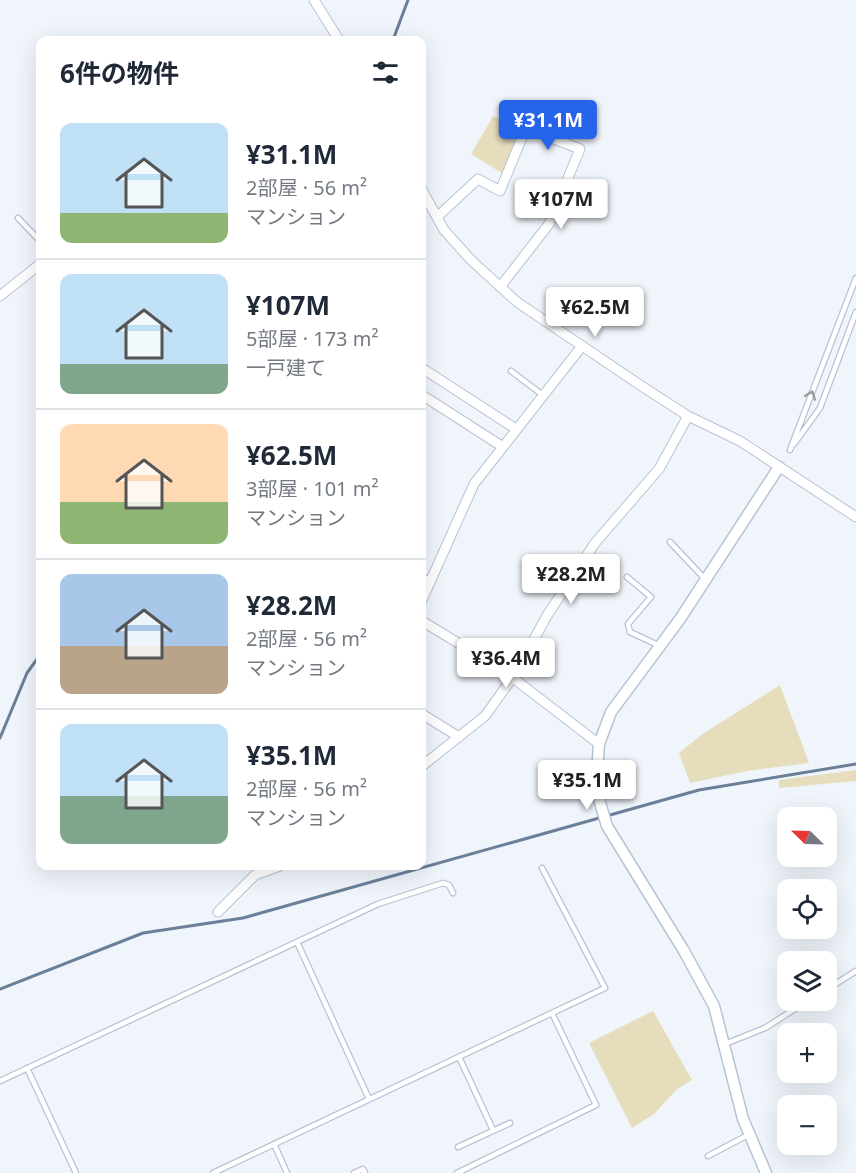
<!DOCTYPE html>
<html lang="ja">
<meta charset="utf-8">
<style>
body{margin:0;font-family:"Noto Sans","Noto Sans JP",sans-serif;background:#f2f2f3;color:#1f2937;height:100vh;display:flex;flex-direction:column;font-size:22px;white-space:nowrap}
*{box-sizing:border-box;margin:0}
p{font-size:20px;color:#747a83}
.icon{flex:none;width:33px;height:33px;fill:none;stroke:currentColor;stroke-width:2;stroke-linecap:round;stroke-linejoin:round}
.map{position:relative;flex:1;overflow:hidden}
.details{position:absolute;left:36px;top:36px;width:390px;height:834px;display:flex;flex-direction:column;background:#fff;border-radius:12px;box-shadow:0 6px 24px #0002}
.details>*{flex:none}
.needle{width:39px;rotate:293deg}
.buttons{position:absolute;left:777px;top:807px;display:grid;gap:12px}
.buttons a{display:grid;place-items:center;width:60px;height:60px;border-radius:12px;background:#fff;box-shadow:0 6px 24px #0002;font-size:30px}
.price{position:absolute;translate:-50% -51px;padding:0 14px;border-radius:6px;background:#fff;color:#222;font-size:20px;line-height:39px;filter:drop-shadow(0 2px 3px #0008)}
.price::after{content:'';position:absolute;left:50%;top:36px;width:18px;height:14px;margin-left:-9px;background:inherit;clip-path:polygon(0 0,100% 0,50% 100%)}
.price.current{background:#2563eb;color:#fff}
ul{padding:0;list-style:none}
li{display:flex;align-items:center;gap:18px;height:150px;padding:0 24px}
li+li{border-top:2px solid #e0e1e3}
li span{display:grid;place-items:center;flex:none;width:168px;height:120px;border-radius:12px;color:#555}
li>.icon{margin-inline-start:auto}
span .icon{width:72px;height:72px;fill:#fffc;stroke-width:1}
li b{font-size:26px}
h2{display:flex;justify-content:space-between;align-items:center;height:72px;padding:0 24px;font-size:26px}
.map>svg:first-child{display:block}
.green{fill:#e5ddbc}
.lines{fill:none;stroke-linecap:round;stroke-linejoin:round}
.stream{stroke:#6b7f99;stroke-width:3}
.service-casing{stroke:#b7c3d4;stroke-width:7}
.minor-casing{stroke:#b7c3d4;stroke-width:11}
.tertiary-casing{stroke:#b7c3d4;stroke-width:13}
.service{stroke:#fff;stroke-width:4.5}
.minor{stroke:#fff;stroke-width:9}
.tertiary{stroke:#fff;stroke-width:10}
.oneway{stroke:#999c9e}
</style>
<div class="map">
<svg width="856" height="1173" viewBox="0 0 856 1173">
<rect width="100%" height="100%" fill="#f0f5fc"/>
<path class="green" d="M493 116 523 130 505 175 471 154Z
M780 685 809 763 747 771 690 783 679 753 701 735Z
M856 770V781L779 788V780Z
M653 1011 692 1080 677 1089 654 1114 632 1128 589 1043Z"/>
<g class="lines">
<path class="stream" d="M393 40 408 0
M0 738 27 673 40 655
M0 989 143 933 243 918 699 790 856 764"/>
<g class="service-casing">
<path id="service" d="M18 218 40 241
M511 371 544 396
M794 444 820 408 856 312
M790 450 856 278
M670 542 705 579
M422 576 430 581
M627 577 651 597 628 624 630 632 660 646
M297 942 369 1099
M826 990 856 971
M725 1044 765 1028 809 1000
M459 1057 493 1130
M27 1068 76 1173
M0 1081 378 904 443 883 449 885 453 893
M274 1144 287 1173
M458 1147 510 1123
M708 1156 748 1135
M213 1173 605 988 542 868
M354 1173 363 1169 365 1173
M457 1173 596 1105 552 1013"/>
</g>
<g class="minor-casing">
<path id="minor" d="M314 0 339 40
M422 190 444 230 471 260 517 302 643 387 688 416 740 441 856 517
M437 217 478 179 500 191 526 128 580 149 549 224 500 287
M0 296 40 264
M422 375 425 370 516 429
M422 395 503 447
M422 600 474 484 582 346
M422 621 504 671 599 744
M422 714 459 737
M422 766 485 716 513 677 548 614 595 543 659 469 688 416
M218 912 255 875 280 866"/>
</g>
<g class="tertiary-casing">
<path id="tertiary" d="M766 1173 743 1119 714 1006 684 951 607 826 596 789 599 744 611 712 680 619 779 467"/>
</g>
<use href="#service" class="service"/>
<use href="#minor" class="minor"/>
<use href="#tertiary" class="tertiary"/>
</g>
<defs><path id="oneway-chevron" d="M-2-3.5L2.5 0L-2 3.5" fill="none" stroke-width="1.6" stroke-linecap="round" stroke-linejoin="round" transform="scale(1.5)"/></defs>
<use class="oneway" href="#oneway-chevron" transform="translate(811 395) rotate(-69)"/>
</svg>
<div class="buttons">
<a><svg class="needle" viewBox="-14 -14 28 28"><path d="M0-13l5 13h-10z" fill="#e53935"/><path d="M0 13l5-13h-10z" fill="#747a83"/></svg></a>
<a><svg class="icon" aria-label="locate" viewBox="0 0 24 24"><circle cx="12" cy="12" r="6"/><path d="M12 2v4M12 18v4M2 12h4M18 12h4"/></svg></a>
<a><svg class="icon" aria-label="layers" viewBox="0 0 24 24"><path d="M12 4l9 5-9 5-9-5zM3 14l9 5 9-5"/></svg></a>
<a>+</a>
<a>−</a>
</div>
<b class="price current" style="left:548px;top:151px">¥31.1M</b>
<b class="price" style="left:561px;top:230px">¥107M</b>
<b class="price" style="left:595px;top:338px">¥62.5M</b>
<b class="price" style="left:571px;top:605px">¥28.2M</b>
<b class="price" style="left:506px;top:689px">¥36.4M</b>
<b class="price" style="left:587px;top:811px">¥35.1M</b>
<section class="details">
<h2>6件の物件<svg class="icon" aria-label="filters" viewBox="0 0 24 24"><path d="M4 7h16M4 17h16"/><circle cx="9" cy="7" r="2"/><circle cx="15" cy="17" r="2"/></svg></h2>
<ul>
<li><span style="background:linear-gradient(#bfe0f5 75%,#8fb573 0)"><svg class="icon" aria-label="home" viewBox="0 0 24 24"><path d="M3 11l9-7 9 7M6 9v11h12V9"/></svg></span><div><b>¥31.1M</b><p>2部屋 · 56 m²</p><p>マンション</p></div></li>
<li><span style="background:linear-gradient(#bfe0f5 75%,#7fa58c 0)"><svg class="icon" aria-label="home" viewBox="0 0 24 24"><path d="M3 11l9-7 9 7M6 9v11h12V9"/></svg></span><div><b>¥107M</b><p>5部屋 · 173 m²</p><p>一戸建て</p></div></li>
<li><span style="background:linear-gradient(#ffd9b3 65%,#8fb573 0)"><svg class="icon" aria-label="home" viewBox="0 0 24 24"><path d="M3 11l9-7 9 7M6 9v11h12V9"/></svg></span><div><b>¥62.5M</b><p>3部屋 · 101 m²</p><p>マンション</p></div></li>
<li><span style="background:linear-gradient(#a9c7e8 60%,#b9a48a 0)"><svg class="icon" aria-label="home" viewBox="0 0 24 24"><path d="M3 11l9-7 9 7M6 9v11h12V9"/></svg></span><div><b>¥28.2M</b><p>2部屋 · 56 m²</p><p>マンション</p></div></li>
<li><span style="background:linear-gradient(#bfe0f5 60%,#7fa58c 0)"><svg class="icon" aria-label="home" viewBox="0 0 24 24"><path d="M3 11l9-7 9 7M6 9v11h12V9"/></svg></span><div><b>¥35.1M</b><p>2部屋 · 56 m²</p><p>マンション</p></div></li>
</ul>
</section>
</div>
